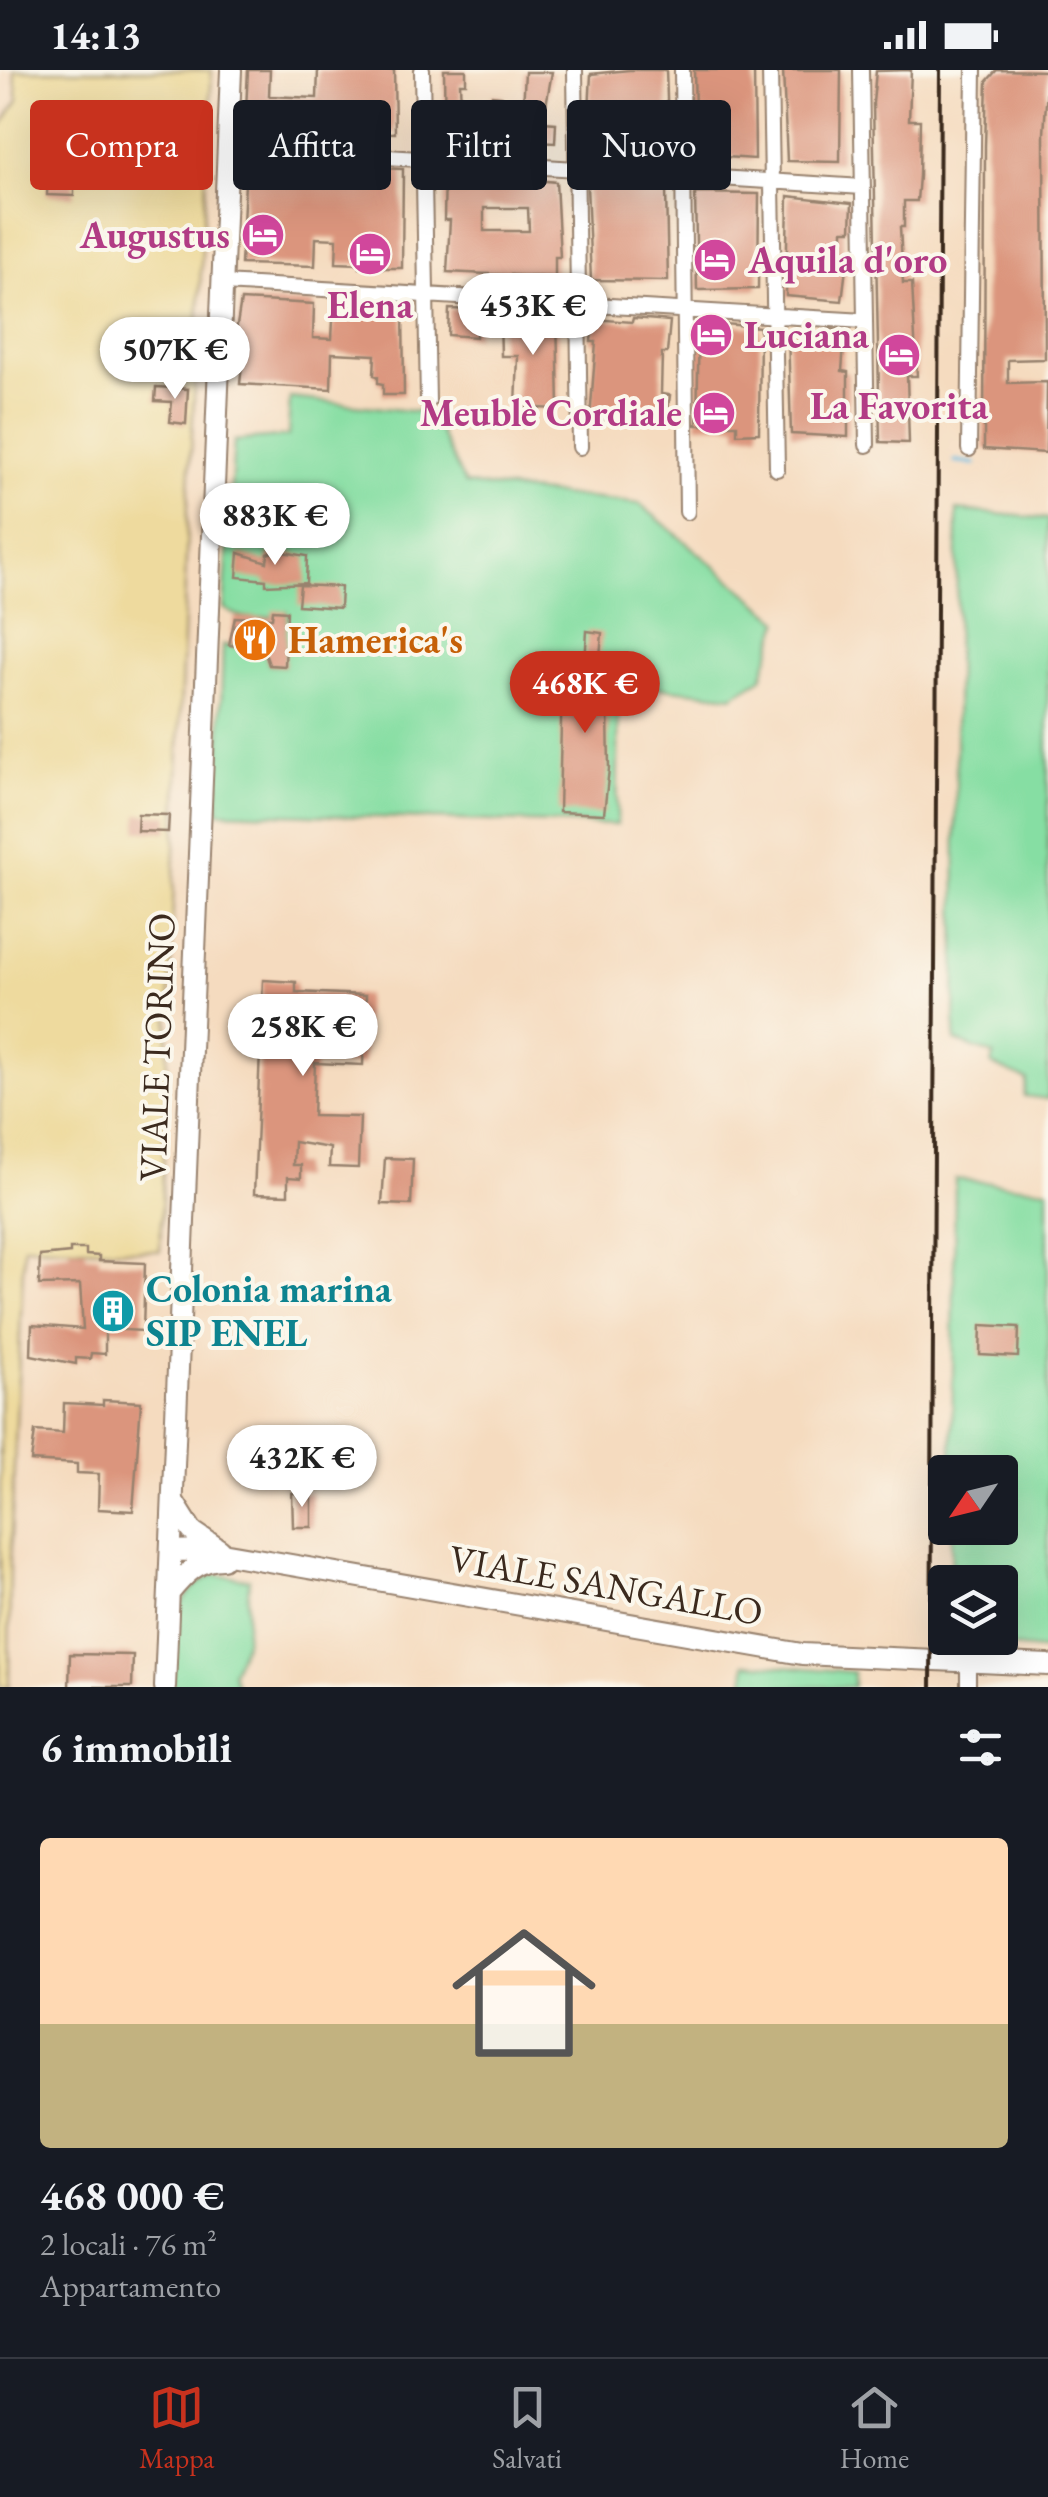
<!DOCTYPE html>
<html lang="it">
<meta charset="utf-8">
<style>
body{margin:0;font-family:"EB Garamond",serif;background:#20242c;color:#f1f3f6;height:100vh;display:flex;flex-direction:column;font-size:38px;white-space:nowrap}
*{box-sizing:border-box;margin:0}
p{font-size:32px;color:#9ea1a6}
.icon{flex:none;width:55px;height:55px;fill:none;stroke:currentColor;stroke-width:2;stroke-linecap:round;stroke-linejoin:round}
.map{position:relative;height:1617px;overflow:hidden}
.panel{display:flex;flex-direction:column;background:#171b24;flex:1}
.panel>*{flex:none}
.guide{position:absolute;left:30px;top:30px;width:990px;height:90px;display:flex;gap:20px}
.needle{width:65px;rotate:235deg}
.controls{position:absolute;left:928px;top:1385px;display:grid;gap:20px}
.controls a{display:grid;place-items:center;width:90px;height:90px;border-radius:10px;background:#171b24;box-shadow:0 10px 40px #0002;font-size:50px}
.price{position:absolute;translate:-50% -85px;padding:0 22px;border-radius:35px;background:#fff;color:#222;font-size:32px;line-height:65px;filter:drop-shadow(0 2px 5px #0008)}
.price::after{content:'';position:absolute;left:50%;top:60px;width:30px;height:22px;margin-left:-15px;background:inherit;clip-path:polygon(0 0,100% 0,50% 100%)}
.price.active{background:#c8321e;color:#fff}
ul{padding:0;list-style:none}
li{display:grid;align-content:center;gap:20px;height:530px;padding:0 40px}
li+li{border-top:2px solid #363941}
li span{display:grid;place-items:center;height:310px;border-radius:10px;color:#555}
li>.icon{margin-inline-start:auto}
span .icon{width:180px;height:180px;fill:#fffc;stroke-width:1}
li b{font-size:42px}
h2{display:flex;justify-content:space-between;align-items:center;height:120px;padding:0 40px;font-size:42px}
.pill{padding:0 35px;border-radius:10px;background:#171b24;box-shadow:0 10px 40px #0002;font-size:35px;line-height:90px}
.pill.active{background:#c8321e;color:#fff}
.status{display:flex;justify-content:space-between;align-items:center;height:70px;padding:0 50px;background:#171b24;direction:ltr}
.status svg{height:28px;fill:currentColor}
.dock{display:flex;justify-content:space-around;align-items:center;height:140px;border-top:2px solid #363941;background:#171b24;font-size:28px;color:#9ea1a6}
.dock a{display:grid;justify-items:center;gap:5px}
.dock .active{color:#c8321e}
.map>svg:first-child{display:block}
.green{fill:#86dea3;stroke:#608460;stroke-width:2.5}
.sand{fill:#eeda9e;stroke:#94825e;stroke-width:2.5}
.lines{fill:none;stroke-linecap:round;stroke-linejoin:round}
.stream{stroke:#62b9df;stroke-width:4}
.building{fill:#db957d;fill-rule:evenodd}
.street-casing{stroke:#98826e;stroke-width:18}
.secondary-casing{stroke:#98826e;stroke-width:24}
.street{stroke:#fff;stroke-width:14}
.secondary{stroke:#fff;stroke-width:20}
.rail{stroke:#3b2a1e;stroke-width:4}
.labels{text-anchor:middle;stroke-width:8;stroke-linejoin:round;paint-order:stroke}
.hotel-label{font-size:38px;font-weight:bold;fill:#b23c85;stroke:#fbf7ec;text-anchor:end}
.food-label{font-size:38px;font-weight:bold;fill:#c56008;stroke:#fbf7ec;text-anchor:start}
.street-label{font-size:38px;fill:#3b2a1e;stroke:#fbf7ec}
.culture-label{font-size:38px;font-weight:bold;fill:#0d838f;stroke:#fbf7ec;text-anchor:start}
</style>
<div class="status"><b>14:13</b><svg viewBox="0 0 49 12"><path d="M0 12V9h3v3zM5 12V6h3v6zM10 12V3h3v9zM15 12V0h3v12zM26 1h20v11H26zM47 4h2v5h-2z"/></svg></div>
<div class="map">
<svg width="1048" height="1617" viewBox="0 0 1048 1617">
<rect width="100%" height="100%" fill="#fbf7ec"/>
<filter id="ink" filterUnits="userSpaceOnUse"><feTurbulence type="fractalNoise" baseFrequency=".01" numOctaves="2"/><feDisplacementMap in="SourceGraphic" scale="20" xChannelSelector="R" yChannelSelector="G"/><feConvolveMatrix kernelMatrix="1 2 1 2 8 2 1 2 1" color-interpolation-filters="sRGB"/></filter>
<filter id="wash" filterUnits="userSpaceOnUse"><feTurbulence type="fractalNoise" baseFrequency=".0048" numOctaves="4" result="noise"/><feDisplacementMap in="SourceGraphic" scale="40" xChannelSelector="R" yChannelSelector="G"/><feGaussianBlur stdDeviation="2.25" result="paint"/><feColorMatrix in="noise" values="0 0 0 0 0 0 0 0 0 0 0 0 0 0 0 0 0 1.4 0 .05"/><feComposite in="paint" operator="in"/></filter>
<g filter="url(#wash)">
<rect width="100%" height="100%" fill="#f5dbbf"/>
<path class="green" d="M290 328 439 344 438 358 465 414 640 434 780 551 762 608 732 626 619 613 617 755 218 742 223 575 264 580 269 595 284 596 287 542C267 549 243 553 224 538L234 371 288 366Z
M957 440 1048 449V1029L1024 1026 1027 1010 992 995 994 985 955 971Z
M955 1109 1048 1119V1581L951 1570 1000 1568V1512H951L952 1458H1000V1402H952Z
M214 1505 249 1509 245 1572 232 1602 237 1617H171C175 1571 165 1527 214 1505Z
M746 1593 853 1602V1617H745Z"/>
<path class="sand" d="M14 0H212L188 436 160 1181 24 1176 10 1488 9 1617H0V58L18 30Z"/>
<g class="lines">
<path class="stream" d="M955 391 975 394"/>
</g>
<g id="blocks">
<path class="building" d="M248 0H270L269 26 317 28 318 0H394L395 63 245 59Z
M444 0H466V13H460L461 37 491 36 492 25 502 26 501 37 523 39 525 2H552L543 52 556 53 555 73 483 69V66L445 68Z
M629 0H666L669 83 587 78 591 4Z
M694 0H754L755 89 696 85Z
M783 0H841L840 92 787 91Z
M911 0 909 50H920L919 106 917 131H904V157H900L903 213H912L917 306H907L909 373 880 372 873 33 876 1Z
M997 0 1048 1 1044 64 1045 289 1008 290V313L1047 312 1046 383 984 379 985 76 987 11Z
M246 93 403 99 402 198H360V194L336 193 337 169 316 168 315 196 241 194Z
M48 100 74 101V126L47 125Z
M445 101 556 112 560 187H555V207L447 202 450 150H444ZM484 138H528L529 161H484Z
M628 114V118L666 120 668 211 591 210 587 115Z
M695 123 759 124 758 219 697 220Z
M788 126 852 133 851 160H843V198H846L842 231 786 226Z
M241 230 314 234 313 268 332 269 334 233 403 234 404 325H383V314L378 313V306L374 305 375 285 332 283 331 319 240 314 244 275 234 274Z
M449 239 477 240 476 267 448 265Z
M557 245 559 339 516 337 518 286H501L500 246Z
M633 248 670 251 667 283H662L661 324 670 325 667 349 619 344 618 352 590 349 596 272H591L593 249 632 252Z
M699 252 760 257 759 363 737 364V355H697Z
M158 254 172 255 174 296H157Z
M824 259 845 260 842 301 848 302V367L791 364 788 261 824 264Z
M156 317 188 319 186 354 170 352 172 332 155 331Z
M276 481 307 486 306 513 266 515V510L237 507 239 483 267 492 268 484Z
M300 515 341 517 340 538 298 535Z
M273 540 287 541 285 596 269 595 264 580 229 575 235 547 272 548Z
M587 561 602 563 600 587H607L609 699 604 744 559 742 562 608 584 609Z
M138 744 169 745 168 762 137 761Z
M263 910 296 912V922L366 925 363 995 315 993 313 1046 360 1047 358 1098 329 1097 330 1078 294 1072 293 1095H301V1108L288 1107V1125L254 1124Z
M385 1088 413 1089 411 1135 382 1134Z
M70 1179H86V1185L99 1186V1191L145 1193 143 1261 105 1259V1284L91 1283 90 1289 76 1288V1294L31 1285 32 1255 83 1259 80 1214 39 1215 40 1186 70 1183Z
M981 1255 1019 1257 1018 1287 980 1285Z
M103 1330 141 1332 133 1441 98 1439 99 1404 77 1403V1394L31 1391 35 1361 63 1363 64 1333 103 1335Z
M292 1423H312V1457H293Z
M70 1584 133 1585 132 1617H69Z"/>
</g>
</g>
<g filter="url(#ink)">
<use href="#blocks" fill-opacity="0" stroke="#98826e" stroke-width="2.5"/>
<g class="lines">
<g class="street-casing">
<path id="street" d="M422 0 428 332
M575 0 580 377
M682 0 687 442
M770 0 777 399
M861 0 867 375
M229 77 863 117
M223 213 865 251
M969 379 974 0
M968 1617V1588"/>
</g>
<g class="secondary-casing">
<path id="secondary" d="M175 1434 192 1461 220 1480
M171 1481 205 1480 802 1584 1048 1595
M169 1523C184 1505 198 1489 223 1489
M165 1617 231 0"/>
</g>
<use href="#street" class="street"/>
<use href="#secondary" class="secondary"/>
<path class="rail" d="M931 1617 940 0"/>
</g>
</g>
<defs>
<g id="hotel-disc" transform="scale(2.25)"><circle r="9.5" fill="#d1479c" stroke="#fbf7ec"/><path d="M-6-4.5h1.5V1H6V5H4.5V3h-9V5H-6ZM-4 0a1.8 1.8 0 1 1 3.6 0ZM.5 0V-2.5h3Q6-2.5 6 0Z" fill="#fff"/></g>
<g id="restaurant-disc" transform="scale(2.25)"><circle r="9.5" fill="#e8710a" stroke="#fbf7ec"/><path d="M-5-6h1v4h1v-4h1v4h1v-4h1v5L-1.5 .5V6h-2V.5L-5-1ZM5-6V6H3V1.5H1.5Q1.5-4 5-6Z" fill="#fff"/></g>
<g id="building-disc" transform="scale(2.25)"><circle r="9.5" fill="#0f9aa8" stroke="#fbf7ec"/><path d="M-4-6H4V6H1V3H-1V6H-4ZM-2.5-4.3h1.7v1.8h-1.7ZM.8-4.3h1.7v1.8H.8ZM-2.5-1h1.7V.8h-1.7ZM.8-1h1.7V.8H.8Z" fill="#fff"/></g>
</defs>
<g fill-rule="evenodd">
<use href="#hotel-disc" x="263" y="165"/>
<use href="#hotel-disc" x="370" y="184"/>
<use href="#hotel-disc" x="715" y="190"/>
<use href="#hotel-disc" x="711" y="265"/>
<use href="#hotel-disc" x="899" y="285"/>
<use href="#hotel-disc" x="714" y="343"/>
<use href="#restaurant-disc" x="255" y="570"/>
<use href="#building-disc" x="113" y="1241"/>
</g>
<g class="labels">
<g class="hotel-label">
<text x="230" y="178">Augustus</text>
<text x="748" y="203" text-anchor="start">Aquila d'oro</text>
<text x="370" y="248" text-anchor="middle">Elena</text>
<text x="744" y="278" text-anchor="start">Luciana</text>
<text x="899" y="349" text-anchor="middle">La Favorita</text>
<text x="682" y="356">Meublè Cordiale</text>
</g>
<g class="food-label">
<text x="288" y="583">Hamerica's</text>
</g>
<g class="street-label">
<text transform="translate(157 977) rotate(-88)" y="13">VIALE TORINO</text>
<text transform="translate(606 1515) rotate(10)" y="13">VIALE SANGALLO</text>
</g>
<g class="culture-label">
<text x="146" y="1232">Colonia marina<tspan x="146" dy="44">SIP ENEL</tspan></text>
</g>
</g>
</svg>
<div class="controls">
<a><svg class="needle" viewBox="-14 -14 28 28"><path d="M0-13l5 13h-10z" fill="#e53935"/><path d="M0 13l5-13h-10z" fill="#9ea1a6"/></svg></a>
<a><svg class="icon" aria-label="layers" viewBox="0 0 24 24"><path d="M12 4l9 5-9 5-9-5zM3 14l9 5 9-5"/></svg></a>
</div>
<b class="price" style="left:533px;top:288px">453K €</b>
<b class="price" style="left:175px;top:332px">507K €</b>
<b class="price" style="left:275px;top:498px">883K €</b>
<b class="price active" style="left:585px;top:666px">468K €</b>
<b class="price" style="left:303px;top:1009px">258K €</b>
<b class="price" style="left:302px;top:1440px">432K €</b>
<div class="guide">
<a class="pill active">Compra</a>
<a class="pill">Affitta</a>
<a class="pill">Filtri</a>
<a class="pill">Nuovo</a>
</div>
</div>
<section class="panel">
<h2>6 immobili<svg class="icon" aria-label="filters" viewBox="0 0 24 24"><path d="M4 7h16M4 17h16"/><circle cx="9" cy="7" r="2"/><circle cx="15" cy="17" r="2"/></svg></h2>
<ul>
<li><span style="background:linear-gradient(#ffd9b3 60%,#c2b280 0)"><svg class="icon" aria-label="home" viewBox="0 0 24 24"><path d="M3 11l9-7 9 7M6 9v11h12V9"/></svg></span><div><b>468 000 €</b><p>2 locali · 76 m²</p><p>Appartamento</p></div></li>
</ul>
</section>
<nav class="dock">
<a class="active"><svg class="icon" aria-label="map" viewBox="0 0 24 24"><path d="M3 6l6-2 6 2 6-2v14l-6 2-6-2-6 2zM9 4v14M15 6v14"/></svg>Mappa</a>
<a><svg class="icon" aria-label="saved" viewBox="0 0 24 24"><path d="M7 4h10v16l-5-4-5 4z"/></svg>Salvati</a>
<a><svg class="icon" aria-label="home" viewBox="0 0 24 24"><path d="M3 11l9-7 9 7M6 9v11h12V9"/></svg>Home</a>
</nav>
